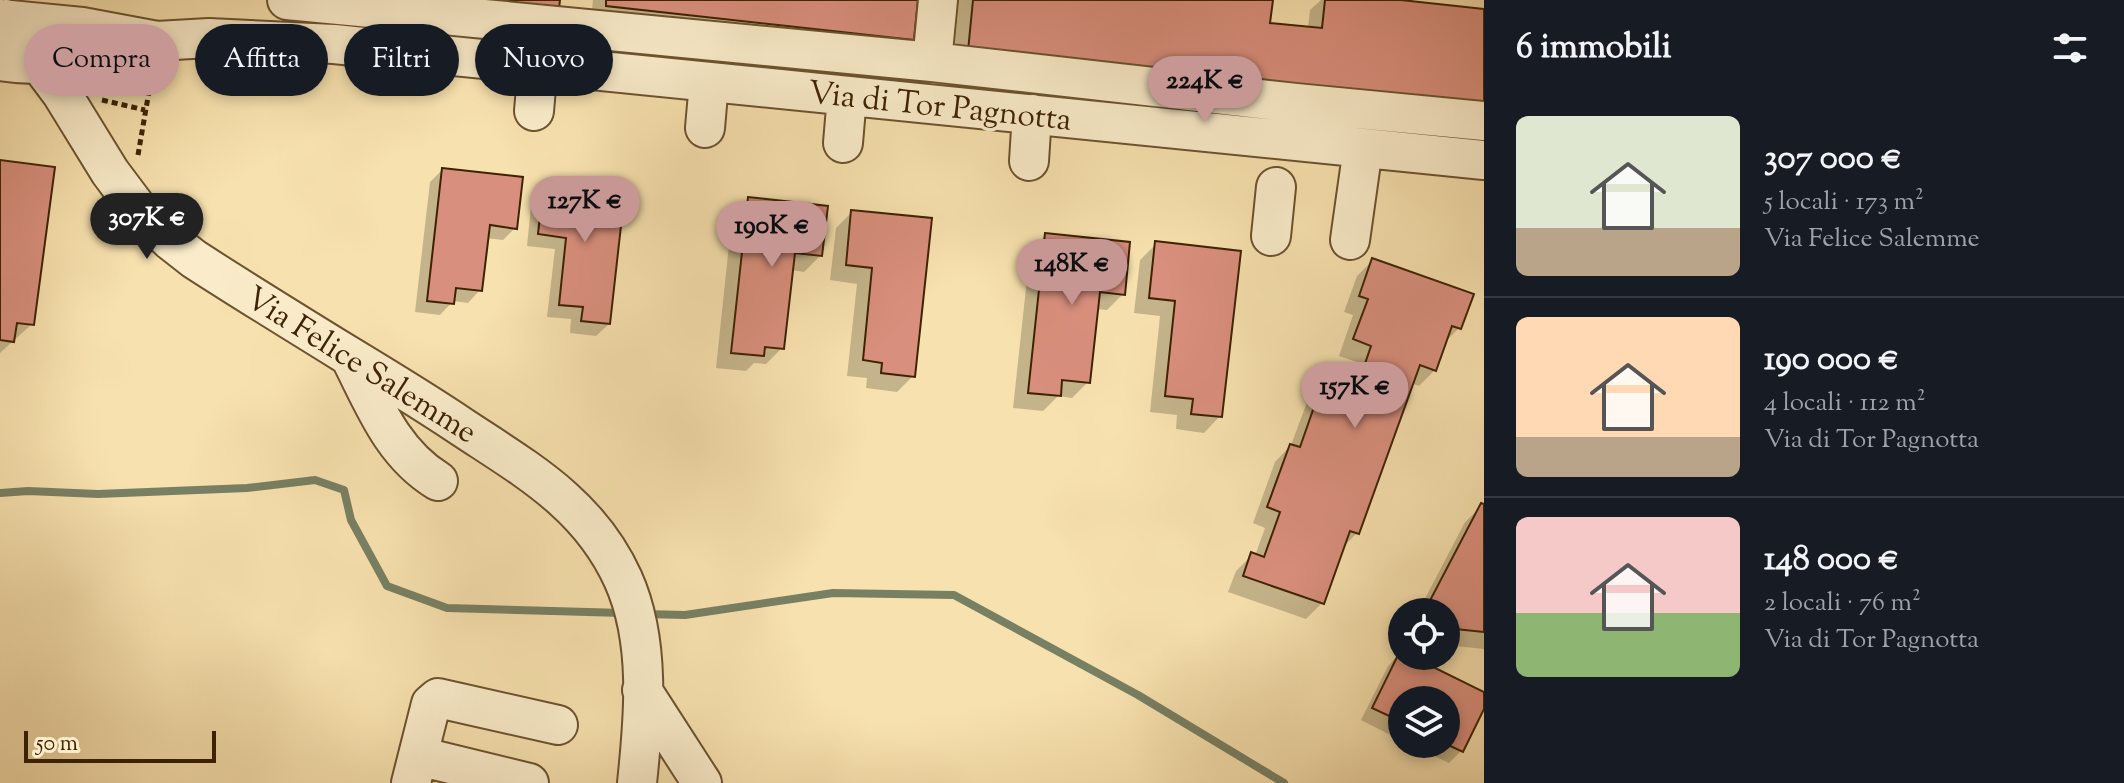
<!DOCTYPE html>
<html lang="it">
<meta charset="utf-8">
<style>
body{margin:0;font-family:"Sorts Mill Goudy",serif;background:#242831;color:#f1f3f6;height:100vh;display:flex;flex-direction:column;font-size:30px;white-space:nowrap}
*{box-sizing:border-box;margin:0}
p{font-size:26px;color:#9ea1a6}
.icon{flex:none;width:44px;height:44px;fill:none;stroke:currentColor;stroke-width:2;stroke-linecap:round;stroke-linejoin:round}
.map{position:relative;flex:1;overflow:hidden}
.side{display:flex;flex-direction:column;background:#171b24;width:640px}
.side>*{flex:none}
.guide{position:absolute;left:24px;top:24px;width:760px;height:72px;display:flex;gap:16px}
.fabs{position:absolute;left:1388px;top:598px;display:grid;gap:16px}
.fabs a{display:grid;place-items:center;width:72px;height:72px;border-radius:50%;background:#171b24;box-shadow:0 4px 12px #0003;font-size:40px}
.scale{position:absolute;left:24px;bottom:20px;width:192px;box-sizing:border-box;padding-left:8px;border:4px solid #3e2204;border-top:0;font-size:22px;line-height:28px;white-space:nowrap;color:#3e2204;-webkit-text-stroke:6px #faecca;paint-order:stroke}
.price{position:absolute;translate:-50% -68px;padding:0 18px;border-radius:28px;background:#c59692;color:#111;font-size:26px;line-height:52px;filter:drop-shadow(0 2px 4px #0008)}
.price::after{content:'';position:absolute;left:50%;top:48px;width:24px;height:18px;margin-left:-12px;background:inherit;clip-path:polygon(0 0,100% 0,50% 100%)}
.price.on{background:#222;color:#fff}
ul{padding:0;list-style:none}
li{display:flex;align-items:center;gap:24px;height:200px;padding:0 32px}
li+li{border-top:2px solid #363941}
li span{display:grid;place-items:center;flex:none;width:224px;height:160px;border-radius:12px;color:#555}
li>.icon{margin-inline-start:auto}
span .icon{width:96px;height:96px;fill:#fffc;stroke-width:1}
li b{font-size:34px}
h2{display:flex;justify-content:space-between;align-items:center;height:96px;padding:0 32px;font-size:34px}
.pill{padding:0 28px;border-radius:36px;background:#171b24;box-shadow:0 4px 12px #0003;font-size:28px;line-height:72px}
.pill.on{background:#c59692;color:#111}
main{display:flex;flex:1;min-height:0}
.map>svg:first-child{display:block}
.shadow{fill:#0003}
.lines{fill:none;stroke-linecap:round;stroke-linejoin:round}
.stream{stroke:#788064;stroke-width:8}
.building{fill:#d98f7d;stroke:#3e2204;stroke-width:2}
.minor-casing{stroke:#6c522e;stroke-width:42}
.path{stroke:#3e2204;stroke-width:5;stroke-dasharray:6 4;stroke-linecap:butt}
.minor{stroke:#faecca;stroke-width:38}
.labels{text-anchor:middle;stroke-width:7;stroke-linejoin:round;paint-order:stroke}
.street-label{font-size:32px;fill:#3e2204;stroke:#faecca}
</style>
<main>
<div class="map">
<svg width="1484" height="783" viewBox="0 0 1484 783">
<rect width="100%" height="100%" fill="#f7e1ae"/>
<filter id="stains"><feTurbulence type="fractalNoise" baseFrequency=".0025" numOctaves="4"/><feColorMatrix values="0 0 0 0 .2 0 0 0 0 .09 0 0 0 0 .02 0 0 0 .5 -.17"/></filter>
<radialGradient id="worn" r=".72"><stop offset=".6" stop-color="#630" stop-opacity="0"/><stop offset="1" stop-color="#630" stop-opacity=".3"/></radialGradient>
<path class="shadow" d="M593 0H916L912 39 896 55 591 21Z
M959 0H1271L1268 24 1308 28 1310 10 1321 0H1381L1484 11V121L953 66Z
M0 162 32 324 0 353Z
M442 170 515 228 503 240 486 238 480 290 468 303 453 301 440 315 415 312 430 182Z
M545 183 609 324 596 336 570 333 571 319 547 317 555 249 527 246 532 196Z
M749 199 820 256 804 272 791 270 782 348 766 364 754 363 746 371 716 368 732 216Z
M852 212 913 376 897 392 866 388 867 378 847 376 857 284 830 280 836 228Z
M1046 235 1123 294 1107 310 1096 309 1088 382 1072 398 1058 396 1043 411 1013 408 1030 251Z
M1156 244 1220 416 1204 433 1176 429 1177 415 1150 412 1160 316 1134 313 1140 260Z
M1373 260 1459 328 1444 343 1435 370 1419 386 1411 383 1357 533 1341 549 1322 603 1306 619 1228 592 1236 571 1252 555 1255 556 1265 528 1253 523 1275 462 1291 445 1312 389 1328 373 1350 380 1357 362 1339 356 1353 315 1344 312 1357 276Z
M1482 506H1484V649L1446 645V612H1418L1465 522Z
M1400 653 1484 694V704L1461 751 1449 763 1409 744H1446V700H1402V741L1361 720 1388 666Z"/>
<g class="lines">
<path class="stream" d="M0 493 28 491 98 494 247 488 315 480 344 490 351 520 387 586 447 608 623 613
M644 614 685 615 833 593 954 595 1138 695 1284 783"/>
</g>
<path class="building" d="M481 0H560L559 9Z
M606 0H918L914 40 606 6Z
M973 0H1273L1270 23 1322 28 1325 0H1401L1484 9V104L968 51Z
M0 160 55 167 34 325 17 323 14 342 0 340Z
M442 168 523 177 517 229 490 225 482 291 456 288 454 304 427 301Z
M544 181 625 190 610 324 581 321 583 307 559 305 566 238 538 234Z
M748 197 828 206 822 256 795 253 784 349 765 347 764 356 731 353Z
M851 210 932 218 915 377 881 373 882 363 863 360 872 268 846 265Z
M1045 233 1130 242 1125 295 1100 292 1090 383 1062 380 1061 396 1028 393Z
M1155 241 1241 251 1222 417 1191 414 1193 399 1165 396 1175 301 1149 298Z
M1372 258 1474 294 1461 329 1452 326 1436 371 1420 365 1359 534 1350 531 1324 604 1243 576 1251 552 1264 557 1280 512 1267 507 1290 444 1300 447 1327 370 1359 381 1371 346 1353 339 1368 299 1359 296Z
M1481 503 1484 504V632L1446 628V612H1424Z
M1400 651 1402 656H1411L1484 692V709L1463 752 1446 744V700H1402V722L1372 708Z"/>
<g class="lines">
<g class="minor-casing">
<path id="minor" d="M287 0 932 62 938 0
M0 19 82 27 157 41 209 38 334 44 1484 160
M6 19 62 94 110 172 137 208 171 241 194 259C245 292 297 324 349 356 387 379 425 402 462 427 527 470 589 504 623 579 651 641 644 717 637 783
M0 61C51 70 102 57 151 43
M932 62 1296 103 1484 121
M534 111 538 65
M705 128 709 82
M843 143 847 96
M1029 161 1032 114
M1271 236 1276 187
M1350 240 1363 148
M350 357C374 404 392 453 438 481
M642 690 702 783
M418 756 529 783
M411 783 431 704 438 698 558 725"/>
</g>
<path class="path" d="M102 100 145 110
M138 155 152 74"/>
<use href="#minor" class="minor"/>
</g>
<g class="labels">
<g class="street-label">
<text transform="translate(940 105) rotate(6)" y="11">Via di Tor Pagnotta</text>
<text transform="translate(362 364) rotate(32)" y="11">Via Felice Salemme</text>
</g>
</g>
<rect width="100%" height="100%" filter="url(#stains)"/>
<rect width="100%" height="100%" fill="url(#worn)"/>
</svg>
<div class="fabs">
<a><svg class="icon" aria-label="locate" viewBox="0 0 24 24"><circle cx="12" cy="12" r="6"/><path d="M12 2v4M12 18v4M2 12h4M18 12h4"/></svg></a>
<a><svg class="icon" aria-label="layers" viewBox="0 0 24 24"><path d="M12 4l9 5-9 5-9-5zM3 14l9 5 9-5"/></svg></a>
</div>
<div class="scale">50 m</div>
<b class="price" style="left:1205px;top:124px">224K €</b>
<b class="price" style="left:585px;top:244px">127K €</b>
<b class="price on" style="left:147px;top:261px">307K €</b>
<b class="price" style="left:772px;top:269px">190K €</b>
<b class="price" style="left:1072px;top:307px">148K €</b>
<b class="price" style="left:1355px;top:430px">157K €</b>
<div class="guide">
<a class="pill on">Compra</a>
<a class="pill">Affitta</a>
<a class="pill">Filtri</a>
<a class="pill">Nuovo</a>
</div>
</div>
<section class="side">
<h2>6 immobili<svg class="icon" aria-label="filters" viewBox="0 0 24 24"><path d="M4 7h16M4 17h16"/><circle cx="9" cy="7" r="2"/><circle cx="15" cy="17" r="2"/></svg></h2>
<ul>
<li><span style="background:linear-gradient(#dfe7d0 70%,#b9a48a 0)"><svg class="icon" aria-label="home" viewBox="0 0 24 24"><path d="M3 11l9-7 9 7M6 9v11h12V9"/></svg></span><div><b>307 000 €</b><p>5 locali · 173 m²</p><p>Via Felice Salemme</p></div></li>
<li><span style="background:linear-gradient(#ffd9b3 75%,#b9a48a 0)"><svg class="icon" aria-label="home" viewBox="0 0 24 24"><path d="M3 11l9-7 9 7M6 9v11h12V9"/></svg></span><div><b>190 000 €</b><p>4 locali · 112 m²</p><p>Via di Tor Pagnotta</p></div></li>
<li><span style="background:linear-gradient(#f6c9c9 60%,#8fb573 0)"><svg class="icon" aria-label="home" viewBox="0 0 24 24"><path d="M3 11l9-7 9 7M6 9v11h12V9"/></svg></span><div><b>148 000 €</b><p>2 locali · 76 m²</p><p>Via di Tor Pagnotta</p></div></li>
</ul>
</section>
</main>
